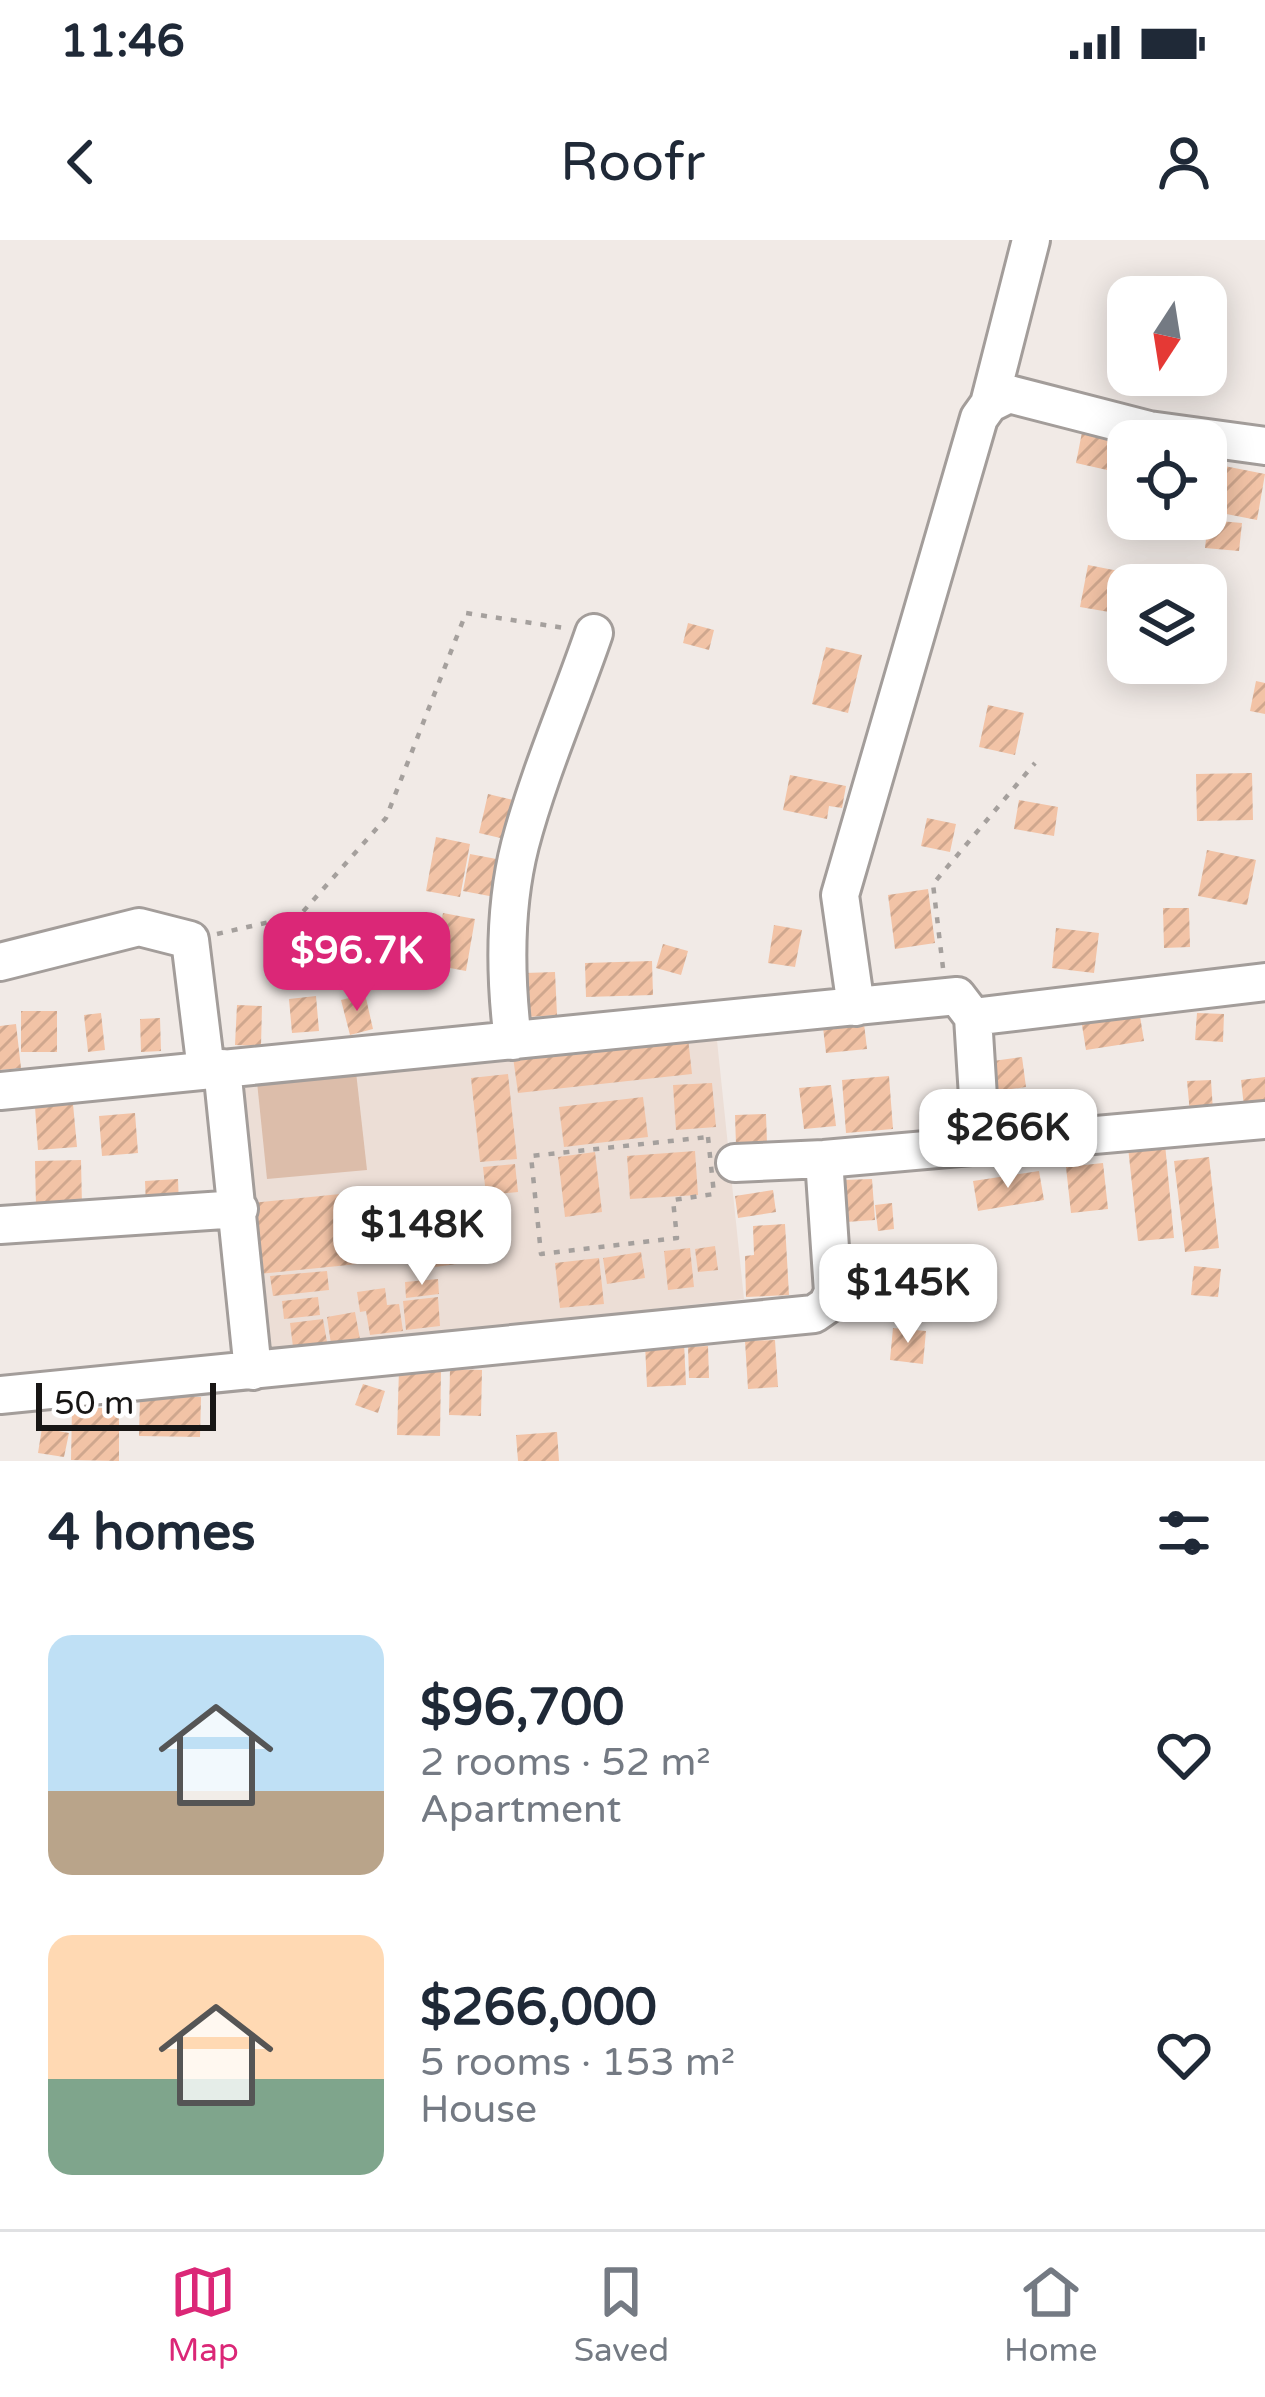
<!DOCTYPE html>
<meta charset="utf-8">
<style>
body{margin:0;font-family:"Varela Round",sans-serif;background:#f2f2f3;color:#1f2937;height:100vh;display:flex;flex-direction:column;font-size:45px;white-space:nowrap}
*{box-sizing:border-box;margin:0}
p{font-size:39px;color:#747a83}
.icon{flex:none;width:66px;height:66px;fill:none;stroke:currentColor;stroke-width:2;stroke-linecap:round;stroke-linejoin:round}
.map{position:relative;height:1221px;overflow:hidden}
.panel{display:flex;flex-direction:column;background:#fff;flex:1}
.panel>*{flex:none}
.needle{width:78px;rotate:192deg}
.buttons{position:absolute;left:1107px;top:36px;display:grid;gap:24px}
.buttons a{display:grid;place-items:center;width:120px;height:120px;border-radius:24px;background:#fff;box-shadow:0 6px 30px #0003;font-size:60px}
.scale{position:absolute;left:36px;bottom:30px;width:180px;box-sizing:border-box;padding-left:12px;border:6px solid #181615;border-top:0;font-size:33px;line-height:42px;white-space:nowrap;color:#181615;-webkit-text-stroke:9px #fff;paint-order:stroke}
.price{position:absolute;translate:-50% -102px;padding:0 27px;border-radius:24px;background:#fff;color:#222;font-size:39px;line-height:78px;filter:drop-shadow(0 3px 6px #0008)}
.price::after{content:'';position:absolute;left:50%;top:72px;width:36px;height:27px;margin-left:-18px;background:inherit;clip-path:polygon(0 0,100% 0,50% 100%)}
.price.current{background:#db2777;color:#fff}
ul{padding:0;list-style:none}
li{display:flex;align-items:center;gap:36px;height:300px;padding:0 48px}
li span{display:grid;place-items:center;flex:none;width:336px;height:240px;border-radius:24px;color:#555}
li>.icon{margin-inline-start:auto}
span .icon{width:144px;height:144px;fill:#fffc;stroke-width:1}
li b{font-size:51px}
h2{display:flex;justify-content:space-between;align-items:center;height:144px;padding:0 48px;font-size:51px}
.status{display:flex;justify-content:space-between;align-items:center;height:84px;padding:0 60px;background:#fff;direction:ltr}
.status svg{height:33px;fill:currentColor}
header{display:flex;justify-content:space-between;align-items:center;height:156px;padding:0 48px;background:#fff;font-size:54px;font-weight:600}
.menu{display:flex;justify-content:space-around;align-items:center;height:168px;border-top:3px solid #e0e1e3;background:#fff;font-size:33px;color:#747a83}
.menu a{display:grid;justify-items:center;gap:6px}
.menu .current{color:#db2777}
.map>svg:first-child{display:block}
.built{fill:#ecded6}
.pitch{fill:#dcbdaa}
.building{fill:url(#building-hatch)}
.lines{fill:none;stroke-linecap:round;stroke-linejoin:round}
.minor-casing{stroke:#a39d9a;stroke-width:42}
.path{stroke:#a5a09d;stroke-width:4.5;stroke-dasharray:6 9;stroke-linecap:butt}
.minor{stroke:#fff;stroke-width:36}
</style>
<div class="status"><b>11:46</b><svg viewBox="0 0 49 12"><path d="M0 12V9h3v3zM5 12V6h3v6zM10 12V3h3v9zM15 12V0h3v12zM26 1h20v11H26zM47 4h2v5h-2z"/></svg></div>
<header><svg class="icon" aria-label="back" viewBox="0 0 24 24"><path d="M15 5l-7 7 7 7"/></svg>Roofr<svg class="icon" aria-label="person" viewBox="0 0 24 24"><circle cx="12" cy="8" r="4"/><path d="M4 21q1-7 8-7t8 7"/></svg></header>
<div class="map">
<svg width="1265" height="1221" viewBox="0 0 1265 1221">
<defs>
<pattern id="building-hatch" width="6" height="6" patternUnits="userSpaceOnUse" patternTransform="scale(3)"><rect width="6" height="6" fill="#f2c3a6"/><path d="M-1 1l2-2M0 6l6-6M5 7l2-2" fill="none" stroke="#cfa78e"/></pattern>
</defs>
<rect width="100%" height="100%" fill="#f1eae6"/>
<path class="built" d="M716 791 744 1059 263 1112 233 840Z"/>
<path class="pitch" d="M356 832 367 930 267 939 257 842Z"/>
<path class="building" d="M1083 187 1124 196 1116 232 1076 223Z
M1209 223 1265 234 1257 280 1206 270Z
M1208 280 1242 283 1239 311 1205 308Z
M1088 325 1134 334 1132 345H1128V360L1118 358 1115 373 1080 367Z
M688 383 714 390 709 410 683 403Z
M826 407 862 415 848 473 812 464Z
M1256 441 1265 443V474L1250 471Z
M988 465 1024 473 1015 515 979 507Z
M1252 533 1253 580 1197 581 1196 534Z
M790 535 846 546 842 568 829 566 827 579 783 570Z
M488 554 526 563 517 602 479 593Z
M1019 560 1058 567 1054 596 1014 589Z
M927 578 956 584 950 612 921 606Z
M436 597 470 604 460 657 426 651Z
M1207 610 1256 620 1247 665 1198 656Z
M470 614 507 621 500 658 463 651Z
M928 649 935 703 895 709 888 655Z
M1163 668H1189L1190 707 1164 708Z
M443 673 475 679 466 731 434 725Z
M774 685 802 690 795 727 768 723Z
M1056 688 1099 693 1094 733 1052 728Z
M663 704 688 711 681 735 656 728Z
M652 721 653 755 586 757 585 723Z
M555 732 557 775 528 777 525 733Z
M365 754 373 789 350 795 341 760Z
M316 756 319 791 292 793 289 759Z
M237 765 262 766 261 806 235 805Z
M1139 770 1144 801 1086 810 1081 779Z
M21 771H57V812H21Z
M101 773 105 810 88 812 84 775Z
M1197 773 1224 774 1223 802 1195 800Z
M863 775 867 809 826 813 822 779Z
M160 778 161 811 141 812 140 779Z
M16 784 21 828 0 830V786Z
M688 798 692 834 518 853 513 817Z
M1022 817 1026 847 990 852 986 822Z
M508 834 517 919 480 922 471 838Z
M889 836 893 889 846 893 842 840Z
M1265 837V865L1244 867 1241 840Z
M1211 840 1213 871 1190 873 1187 841Z
M712 843 716 887 676 890 673 845Z
M831 845 836 886 804 889 799 848Z
M1076 851 1077 879 1049 881 1048 853Z
M1013 853 1017 881 987 885 982 858Z
M643 857 648 897 564 907 559 867Z
M73 864 77 907 38 910 35 867Z
M135 873 138 913 102 916 99 876Z
M766 874 767 904 736 905 735 875Z
M1165 904 1174 998 1138 1001 1128 907Z
M695 911 698 955 630 959 627 916Z
M595 912 602 972 565 977 558 917Z
M1209 917 1219 1008 1185 1012 1174 921Z
M81 920 82 966H36L35 921Z
M1103 923 1108 969 1071 973 1066 927Z
M515 924 518 952 486 955 483 927Z
M1039 931 1044 960 978 971 973 941Z
M178 939 179 965 146 966 145 941Z
M872 939 875 980 846 982 843 940Z
M773 950 776 972 738 978 735 956Z
M360 952 368 1023 259 1034 252 963Z
M892 963 894 989 878 991 875 965Z
M785 984 789 1055 746 1057 745 1016 754 1015 753 986Z
M453 992 457 1024 420 1029 415 997Z
M715 1006 718 1030 698 1032 695 1009Z
M690 1008 694 1047 668 1050 664 1011Z
M641 1012 645 1038 607 1044 603 1018Z
M599 1018 604 1064 560 1068 555 1023Z
M1194 1026 1221 1029 1218 1057 1191 1055Z
M327 1031 329 1050 273 1056 270 1036Z
M438 1039 439 1054 406 1058 405 1042Z
M385 1048 387 1065 399 1064 403 1091 370 1095 366 1071 360 1072 357 1052Z
M901 1050 931 1054 927 1079 897 1075Z
M318 1057 320 1075 284 1079 282 1061Z
M438 1057 440 1086 406 1090 403 1061Z
M355 1072 360 1099 331 1104 327 1077Z
M323 1079 327 1102 293 1107 290 1083Z
M893 1088 926 1091 923 1124 890 1120Z
M775 1100 778 1147 748 1149 745 1101Z
M684 1102 686 1145 647 1147 645 1104Z
M708 1106 709 1138H689L688 1107Z
M399 1129 441 1130 440 1196 397 1195Z
M450 1129 482 1130 481 1176 449 1175Z
M363 1144 385 1151 378 1173 355 1165Z
M140 1156 201 1157 200 1197 139 1196Z
M72 1168H119V1221L71 1220Z
M42 1188 69 1193 64 1217 38 1213Z
M557 1192 559 1221H518L516 1195Z"/>
<g class="lines">
<g class="minor-casing">
<path id="minor" d="M989 164 1031 0
M0 722 139 687 190 700 206 830
M856 767 840 655 979 178 989 164 1009 154 1149 190 1265 206
M973 777 1265 742
M513 801C505 737 504 668 520 605 539 533 570 463 594 393
M222 828 253 1131
M0 851 957 756 973 777 981 905
M735 923 824 919 1265 880
M0 985 239 969
M0 1155 814 1074 827 1065 833 1052 824 919"/>
</g>
<path class="path" d="M217 694 300 675 386 578 466 373 565 388
M943 728 933 644 1035 523
M708 897 714 954 673 960 677 998 541 1014 531 916Z"/>
<use href="#minor" class="minor"/>
</g>
</svg>
<div class="buttons">
<a><svg class="needle" viewBox="-14 -14 28 28"><path d="M0-13l5 13h-10z" fill="#e53935"/><path d="M0 13l5-13h-10z" fill="#747a83"/></svg></a>
<a><svg class="icon" aria-label="locate" viewBox="0 0 24 24"><circle cx="12" cy="12" r="6"/><path d="M12 2v4M12 18v4M2 12h4M18 12h4"/></svg></a>
<a><svg class="icon" aria-label="layers" viewBox="0 0 24 24"><path d="M12 4l9 5-9 5-9-5zM3 14l9 5 9-5"/></svg></a>
</div>
<div class="scale">50 m</div>
<b class="price current" style="left:357px;top:774px">$96.7K</b>
<b class="price" style="left:1008px;top:951px">$266K</b>
<b class="price" style="left:422px;top:1048px">$148K</b>
<b class="price" style="left:908px;top:1106px">$145K</b>
</div>
<section class="panel">
<h2>4 homes<svg class="icon" aria-label="filters" viewBox="0 0 24 24"><path d="M4 7h16M4 17h16"/><circle cx="9" cy="7" r="2"/><circle cx="15" cy="17" r="2"/></svg></h2>
<ul>
<li><span style="background:linear-gradient(#bfe0f5 65%,#b9a48a 0)"><svg class="icon" aria-label="home" viewBox="0 0 24 24"><path d="M3 11l9-7 9 7M6 9v11h12V9"/></svg></span><div><b>$96,700</b><p>2 rooms · 52 m²</p><p>Apartment</p></div><svg class="icon" aria-label="heart" viewBox="0 0 24 24"><path d="M12 20l-8-8c-3-5 5-10 8-4 3-6 11-1 8 4z"/></svg></li>
<li><span style="background:linear-gradient(#ffd9b3 60%,#7fa58c 0)"><svg class="icon" aria-label="home" viewBox="0 0 24 24"><path d="M3 11l9-7 9 7M6 9v11h12V9"/></svg></span><div><b>$266,000</b><p>5 rooms · 153 m²</p><p>House</p></div><svg class="icon" aria-label="heart" viewBox="0 0 24 24"><path d="M12 20l-8-8c-3-5 5-10 8-4 3-6 11-1 8 4z"/></svg></li>
</ul>
</section>
<nav class="menu">
<a class="current"><svg class="icon" aria-label="map" viewBox="0 0 24 24"><path d="M3 6l6-2 6 2 6-2v14l-6 2-6-2-6 2zM9 4v14M15 6v14"/></svg>Map</a>
<a><svg class="icon" aria-label="saved" viewBox="0 0 24 24"><path d="M7 4h10v16l-5-4-5 4z"/></svg>Saved</a>
<a><svg class="icon" aria-label="home" viewBox="0 0 24 24"><path d="M3 11l9-7 9 7M6 9v11h12V9"/></svg>Home</a>
</nav>
